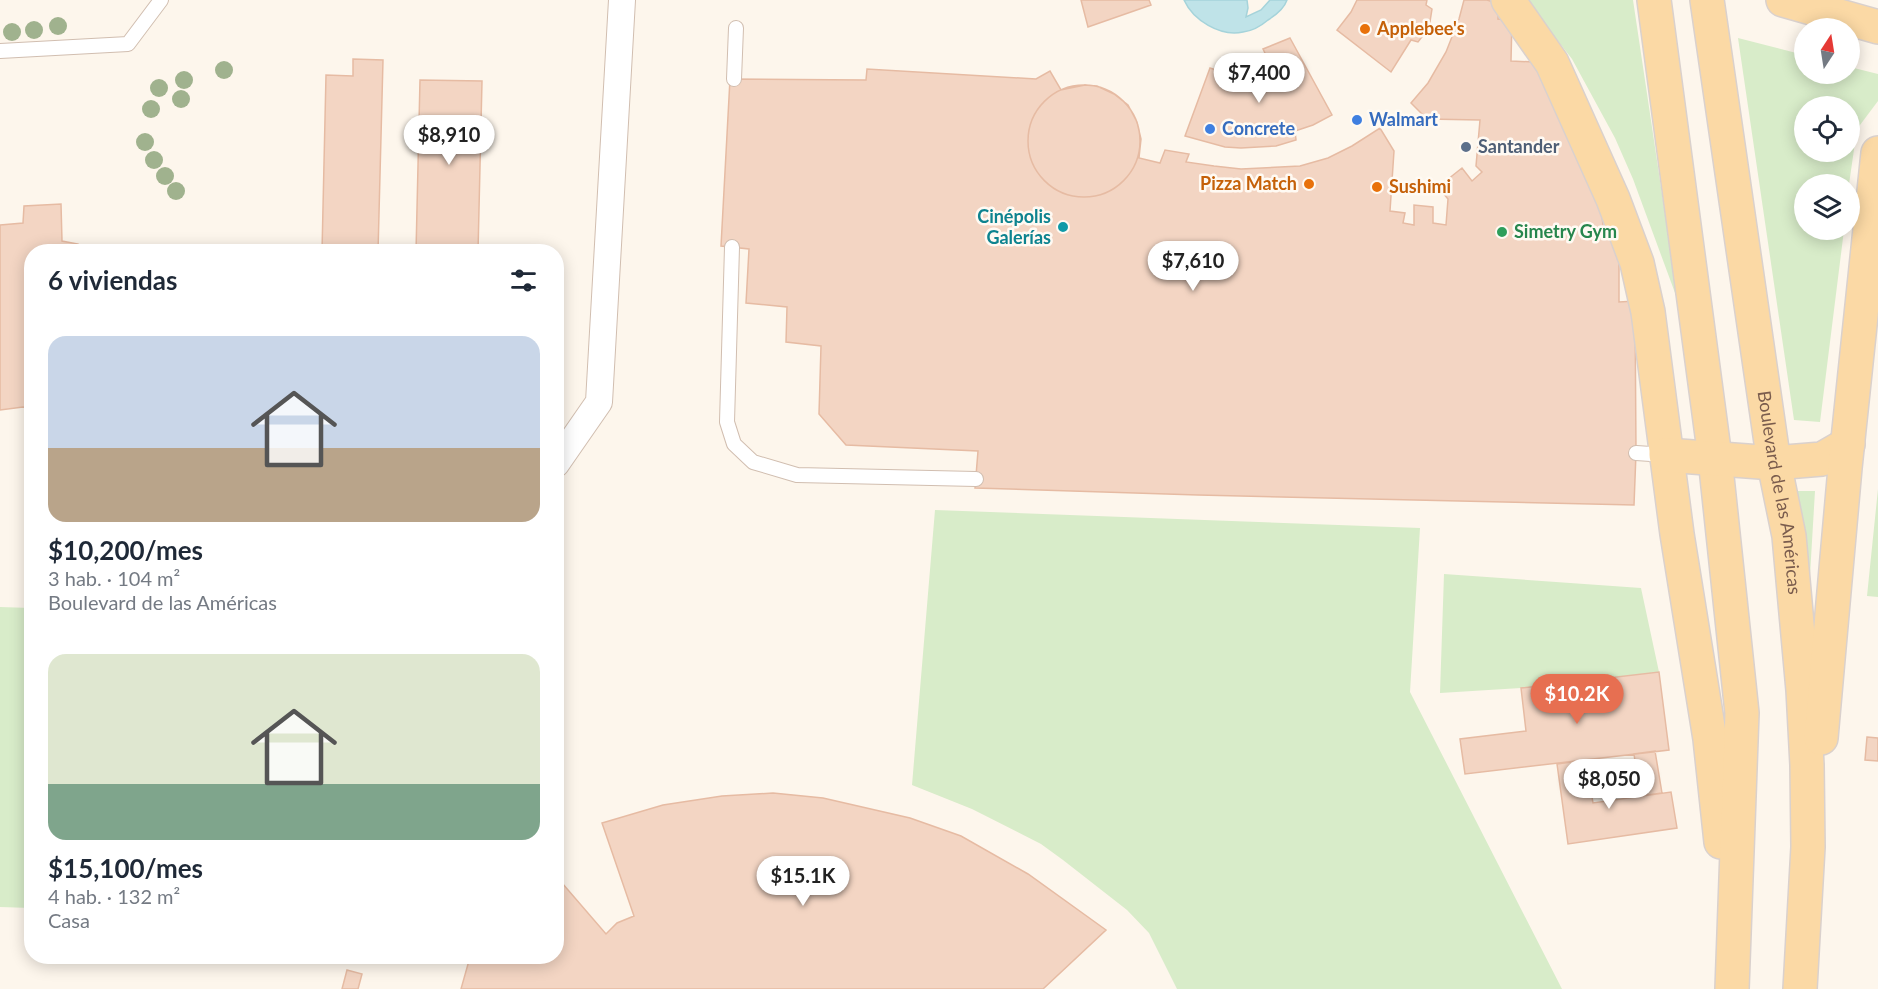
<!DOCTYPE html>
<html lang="es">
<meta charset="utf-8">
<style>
body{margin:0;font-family:Lato,sans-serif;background:#f2f2f3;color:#1f2937;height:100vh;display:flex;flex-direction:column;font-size:22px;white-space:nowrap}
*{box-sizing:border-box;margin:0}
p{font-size:20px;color:#747a83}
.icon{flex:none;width:33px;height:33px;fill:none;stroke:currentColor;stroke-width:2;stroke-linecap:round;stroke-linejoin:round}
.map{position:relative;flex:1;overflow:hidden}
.drawer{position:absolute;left:24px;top:244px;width:540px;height:720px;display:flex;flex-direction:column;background:#fff;border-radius:24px;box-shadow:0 3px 15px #0003}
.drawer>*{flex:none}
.needle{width:39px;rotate:12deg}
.fabs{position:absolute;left:1794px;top:18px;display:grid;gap:12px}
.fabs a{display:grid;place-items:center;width:66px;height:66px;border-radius:50%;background:#fff;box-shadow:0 3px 15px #0003;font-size:30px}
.price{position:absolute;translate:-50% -51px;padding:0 14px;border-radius:21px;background:#fff;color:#222;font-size:20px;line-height:39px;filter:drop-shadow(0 2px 3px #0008)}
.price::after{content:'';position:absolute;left:50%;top:36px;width:18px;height:14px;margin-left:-9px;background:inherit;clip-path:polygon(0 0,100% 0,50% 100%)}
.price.current{background:#e76f51;color:#fff}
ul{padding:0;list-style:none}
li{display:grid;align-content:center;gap:12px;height:318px;padding:0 24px}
li span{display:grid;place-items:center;height:186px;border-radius:18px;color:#555}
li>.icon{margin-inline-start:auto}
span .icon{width:108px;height:108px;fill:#fffc;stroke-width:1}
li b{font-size:26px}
h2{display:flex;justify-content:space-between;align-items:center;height:72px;padding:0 24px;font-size:26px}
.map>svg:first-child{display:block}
.green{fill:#d8ecc9;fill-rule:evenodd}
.water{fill:#bfe3e8;stroke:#a5d3da;stroke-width:1.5}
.building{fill:#f3d5c3;stroke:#e6bba3;stroke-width:1.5}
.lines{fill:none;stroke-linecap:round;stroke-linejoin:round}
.lane-casing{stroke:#d1beb0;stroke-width:16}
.street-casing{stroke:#d1beb0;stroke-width:28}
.primary-casing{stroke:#dad1cd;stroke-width:36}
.lane{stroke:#fff;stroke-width:14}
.street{stroke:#fff;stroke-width:26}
.primary{stroke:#fbd9a5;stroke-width:33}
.tree{fill:#a0b28e}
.food-dot{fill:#e8710a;stroke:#fffaf3;stroke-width:2}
.shop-dot{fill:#3f7fe0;stroke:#fffaf3;stroke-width:2}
.service-dot{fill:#5c6f8a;stroke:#fffaf3;stroke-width:2}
.culture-dot{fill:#0f9aa8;stroke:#fffaf3;stroke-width:2}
.leisure-dot{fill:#2e9e5b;stroke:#fffaf3;stroke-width:2}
.labels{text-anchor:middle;stroke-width:5;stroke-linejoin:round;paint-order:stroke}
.food-label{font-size:18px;font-weight:bold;fill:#c56008;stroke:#fffaf3;text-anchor:start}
.shop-label{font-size:18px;font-weight:bold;fill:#366cbe;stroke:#fffaf3;text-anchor:start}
.service-label{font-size:18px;font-weight:bold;fill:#4e5e75;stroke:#fffaf3;text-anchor:start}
.culture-label{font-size:18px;font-weight:bold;fill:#0d838f;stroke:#fffaf3;text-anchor:end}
.leisure-label{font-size:18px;font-weight:bold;fill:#27864d;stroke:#fffaf3;text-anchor:start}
.street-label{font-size:18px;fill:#7a5c4d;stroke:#fffaf3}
</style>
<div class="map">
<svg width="1878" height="989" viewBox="0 0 1878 989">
<rect width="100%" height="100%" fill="#fdf6ec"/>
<path class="green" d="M1526 0H1633L1678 301 1633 179 1615 138 1572 59Z
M1738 38 1804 55V74H1850V67L1878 74V101L1857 129 1849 184H1804V230H1844L1820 422 1794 420ZM1804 106H1850V152H1804Z
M1878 489V597L1867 596Z
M1797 491H1815L1810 575Z
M935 510 1420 528 1410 692 1562 989H1177L1149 933 1127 910 1063 860 1041 844 972 809 912 785Z
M1444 574 1641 588 1659 672 1521 688 1440 693Z
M0 607 31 608V908L0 907Z"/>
<path class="water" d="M1184 0H1247L1248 8 1246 17 1261 10 1270 0H1287C1284 9 1276 15 1268 20 1261 26 1252 31 1243 32 1220 37 1193 20 1184 0Z"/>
<path class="building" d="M1081 0H1149L1151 5 1088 27Z
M1357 0H1427L1426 5 1432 9 1429 28 1418 42 1411 40 1391 72 1337 30 1351 12Z
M1464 0H1487L1499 4 1498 19 1512 20 1511 61 1534 62 1601 206 1604 235H1619V302L1635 301 1636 453 1634 505 1198 495 975 488 978 451 846 445 819 414 821 346 786 342 787 307 746 303 749 249 721 246 730 79 866 80 867 69 1036 79 1050 71 1061 90 1085 85 1097 86 1114 94 1128 105 1137 122 1141 139 1139 158 1160 163 1165 150 1189 154 1186 162 1214 166 1241 169 1300 166 1328 158 1352 146 1380 128 1394 151 1390 211 1405 213 1403 223 1414 225V205L1433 207V223L1446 225 1448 199 1438 187 1462 168 1472 181 1482 172 1476 166 1480 120 1427 119 1411 103 1428 83 1446 52 1459 19Z
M1290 38 1332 115 1313 125 1295 131 1296 140 1276 146 1241 148 1225 147 1185 136 1210 68 1222 72 1240 76 1275 74 1263 49Z
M353 59 383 60 378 252H322L326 75 353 76Z
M420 80 482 81 478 252H416Z
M1028 141a56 56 0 1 1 112 0a56 56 0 1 1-112 0Z
M61 204 62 241 78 244 77 252H32V409L23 407 0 410V225L23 223 24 206Z
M1659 672 1669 750 1465 774 1460 739 1526 731 1521 688Z
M1867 737 1878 738V761L1865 760Z
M1655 751 1662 793 1640 796 1634 754Z
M1586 760 1593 803 1671 792 1677 828 1568 844 1557 764Z
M773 793 823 798 910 818 961 836 1028 874 1106 930 1043 989H461L470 957H556V876L606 934 617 923 634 916 602 823 663 805 722 796Z
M347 970 362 974 358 989H342Z"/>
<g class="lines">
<g class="lane-casing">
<path id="lane" d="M0 51 128 44 161 0
M734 79 736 28
M732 247 727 422 734 444 753 462 797 475 976 479
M1636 453 1666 455"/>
</g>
<g class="street-casing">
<path id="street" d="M556 464 599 402 622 0"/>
</g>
<g class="primary-casing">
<g id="primary">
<path d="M1508 0 1552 63 1613 199 1637 263 1648 312 1677 534 1710 739 1721 842"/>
<path d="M1654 0 1715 458 1742 713 1732 989"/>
<path id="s1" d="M1707 0 1774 463 1789 536 1803 690 1807 765 1808 847 1800 989"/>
<path d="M1783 0 1878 27"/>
<path d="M1666 455 1774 463 1822 459 1848 444"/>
<path d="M1821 738 1845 468 1878 153"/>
</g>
</g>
<use href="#lane" class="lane"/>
<use href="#street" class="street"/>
<use href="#primary" class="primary"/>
</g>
<g class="tree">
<circle cx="58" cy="26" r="9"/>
<circle cx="34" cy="30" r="9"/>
<circle cx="12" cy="32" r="9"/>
<circle cx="224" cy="70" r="9"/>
<circle cx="184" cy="80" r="9"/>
<circle cx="159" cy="88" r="9"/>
<circle cx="181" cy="99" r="9"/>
<circle cx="151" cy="109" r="9"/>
<circle cx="145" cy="142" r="9"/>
<circle cx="154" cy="160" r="9"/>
<circle cx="165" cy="176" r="9"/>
<circle cx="176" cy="191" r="9"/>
</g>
<g class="food-dot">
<circle cx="1365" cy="29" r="6"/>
<circle cx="1309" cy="184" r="6"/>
<circle cx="1377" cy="187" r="6"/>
</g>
<g class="shop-dot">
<circle cx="1357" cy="120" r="6"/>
<circle cx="1210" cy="129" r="6"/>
</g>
<circle class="service-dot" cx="1466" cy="147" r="6"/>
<circle class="culture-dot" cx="1063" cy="227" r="6"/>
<circle class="leisure-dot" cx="1502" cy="232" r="6"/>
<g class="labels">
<g class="food-label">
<text x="1377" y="35">Applebee's</text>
<text x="1297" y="190" text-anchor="end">Pizza Match</text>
<text x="1389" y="193">Sushimi</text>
</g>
<g class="shop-label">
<text x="1369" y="126">Walmart</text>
<text x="1222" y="135">Concrete</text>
</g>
<g class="service-label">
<text x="1478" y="153">Santander</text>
</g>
<g class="culture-label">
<text x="1051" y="223">Cinépolis<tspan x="1051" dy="21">Galerías</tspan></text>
</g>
<g class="leisure-label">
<text x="1514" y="238">Simetry Gym</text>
</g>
<g class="street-label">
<text dy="6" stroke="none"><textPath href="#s1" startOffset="498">Boulevard de las Américas</textPath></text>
</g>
</g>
</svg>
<div class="fabs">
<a><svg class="needle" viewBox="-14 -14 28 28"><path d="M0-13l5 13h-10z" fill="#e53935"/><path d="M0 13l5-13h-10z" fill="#747a83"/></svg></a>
<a><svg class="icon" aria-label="locate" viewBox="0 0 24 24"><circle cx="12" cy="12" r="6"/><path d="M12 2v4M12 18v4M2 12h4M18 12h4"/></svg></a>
<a><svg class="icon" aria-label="layers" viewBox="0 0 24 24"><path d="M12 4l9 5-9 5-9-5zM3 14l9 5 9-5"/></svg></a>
</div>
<b class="price" style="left:1259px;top:104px">$7,400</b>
<b class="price" style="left:449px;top:166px">$8,910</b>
<b class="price" style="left:1193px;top:292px">$7,610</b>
<b class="price current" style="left:1577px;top:725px">$10.2K</b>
<b class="price" style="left:1609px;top:810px">$8,050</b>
<b class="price" style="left:803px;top:907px">$15.1K</b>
<section class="drawer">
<h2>6 viviendas<svg class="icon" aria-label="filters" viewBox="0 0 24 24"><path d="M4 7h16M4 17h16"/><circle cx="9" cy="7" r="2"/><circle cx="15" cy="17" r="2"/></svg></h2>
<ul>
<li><span style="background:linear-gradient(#c9d6e8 60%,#b9a48a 0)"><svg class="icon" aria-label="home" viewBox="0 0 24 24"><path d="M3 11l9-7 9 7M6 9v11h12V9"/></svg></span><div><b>$10,200/mes</b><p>3 hab. · 104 m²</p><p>Boulevard de las Américas</p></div></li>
<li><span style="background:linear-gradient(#dfe7d0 70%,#7fa58c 0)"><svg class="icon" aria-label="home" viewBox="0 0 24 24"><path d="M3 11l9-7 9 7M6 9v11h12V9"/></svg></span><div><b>$15,100/mes</b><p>4 hab. · 132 m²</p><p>Casa</p></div></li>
</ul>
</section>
</div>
